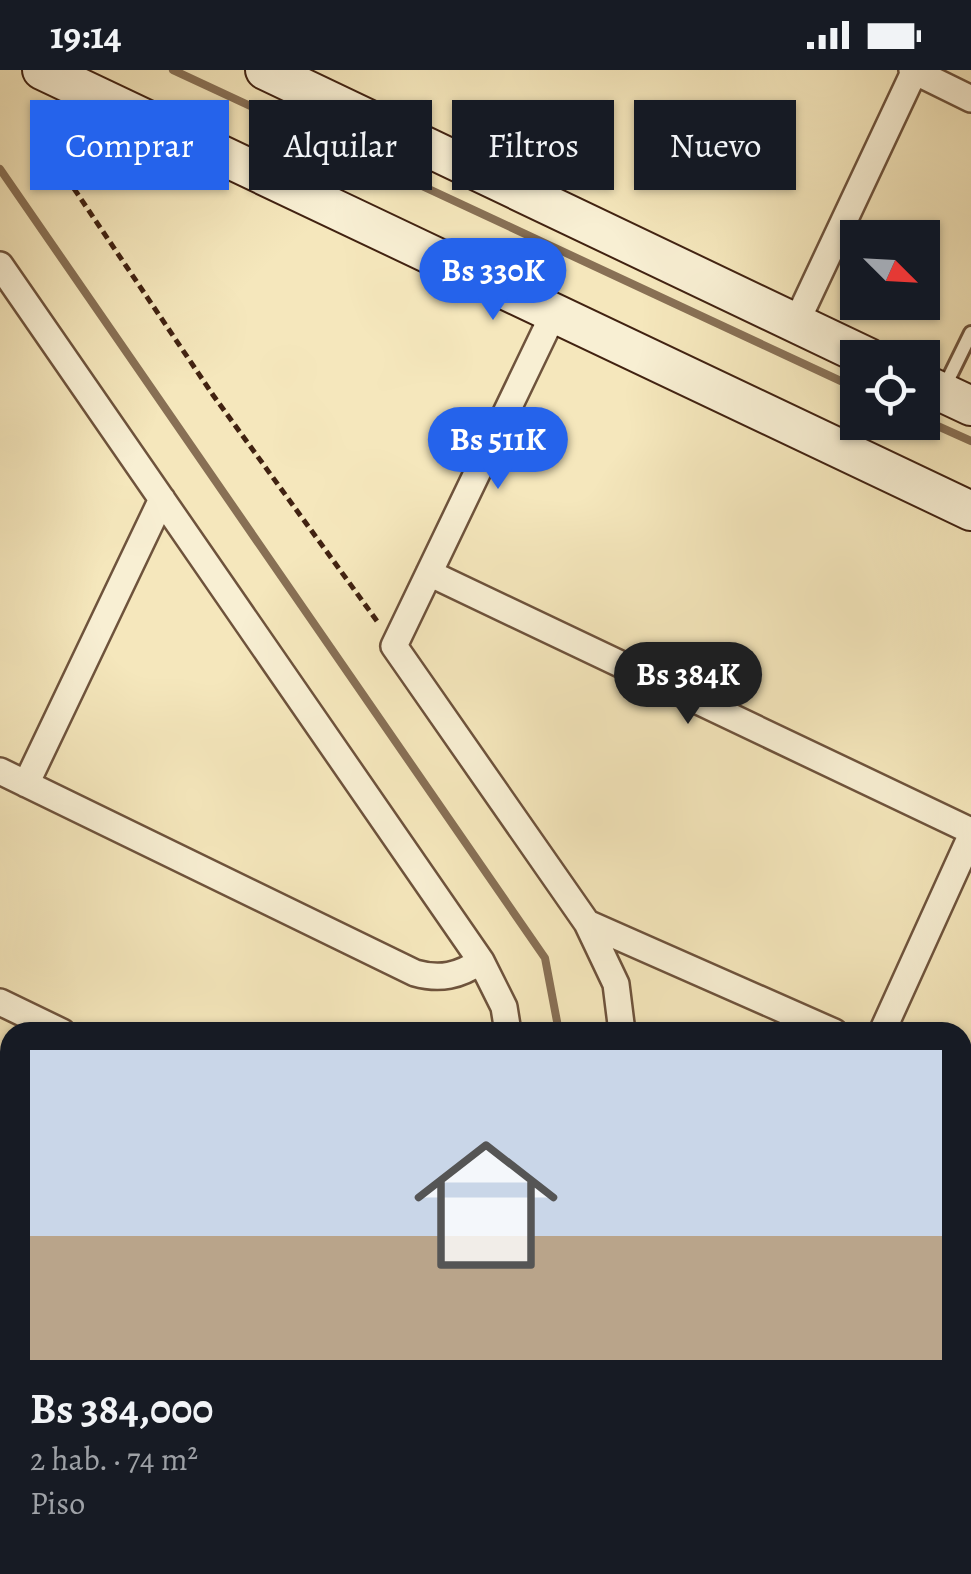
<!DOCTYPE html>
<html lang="es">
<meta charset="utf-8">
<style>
body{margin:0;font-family:Alegreya,serif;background:#242831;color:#f1f3f6;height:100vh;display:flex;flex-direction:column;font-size:38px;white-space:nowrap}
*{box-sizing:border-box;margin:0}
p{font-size:32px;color:#9ea1a6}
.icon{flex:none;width:55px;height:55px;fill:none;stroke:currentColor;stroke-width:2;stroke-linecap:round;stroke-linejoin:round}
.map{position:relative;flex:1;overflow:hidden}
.drawer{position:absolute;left:0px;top:952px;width:972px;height:552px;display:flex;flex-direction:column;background:#171b24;border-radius:30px 30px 0 0;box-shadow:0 2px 8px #0004}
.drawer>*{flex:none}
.banner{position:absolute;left:30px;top:30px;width:912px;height:90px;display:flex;gap:20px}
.needle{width:65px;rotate:114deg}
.tools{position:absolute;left:840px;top:150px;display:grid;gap:20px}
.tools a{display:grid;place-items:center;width:100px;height:100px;border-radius:0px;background:#171b24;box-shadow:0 2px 8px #0004;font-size:50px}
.price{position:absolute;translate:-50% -85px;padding:0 22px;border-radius:35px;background:#2563eb;color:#fff;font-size:32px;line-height:65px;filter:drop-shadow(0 2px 5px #0008)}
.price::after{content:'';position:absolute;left:50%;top:60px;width:30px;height:22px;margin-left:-15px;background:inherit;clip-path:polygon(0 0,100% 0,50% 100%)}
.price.current{background:#222;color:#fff}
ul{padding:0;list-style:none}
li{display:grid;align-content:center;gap:20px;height:530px;padding:0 30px}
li+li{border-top:2px solid #363941}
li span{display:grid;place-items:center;height:310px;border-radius:0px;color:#555}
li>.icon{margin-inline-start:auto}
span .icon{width:180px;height:180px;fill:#fffc;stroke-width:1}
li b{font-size:42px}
.chip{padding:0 35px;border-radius:0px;background:#171b24;box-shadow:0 2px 8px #0004;font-size:35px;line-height:90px}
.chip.current{background:#2563eb;color:#fff}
.status{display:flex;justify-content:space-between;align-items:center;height:70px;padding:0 50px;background:#171b24;direction:ltr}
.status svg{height:28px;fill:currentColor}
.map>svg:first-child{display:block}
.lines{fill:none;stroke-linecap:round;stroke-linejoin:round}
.stream{stroke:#887055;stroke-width:8}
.service-casing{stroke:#6e533c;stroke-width:18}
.minor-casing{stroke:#6e533c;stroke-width:30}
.secondary-casing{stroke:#412211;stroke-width:42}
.path{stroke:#412211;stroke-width:5;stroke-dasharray:8 5;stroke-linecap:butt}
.service{stroke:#f8efd3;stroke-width:12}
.minor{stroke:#f8efd3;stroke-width:25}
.secondary{stroke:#f8efd3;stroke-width:38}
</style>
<div class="status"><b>19:14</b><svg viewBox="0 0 49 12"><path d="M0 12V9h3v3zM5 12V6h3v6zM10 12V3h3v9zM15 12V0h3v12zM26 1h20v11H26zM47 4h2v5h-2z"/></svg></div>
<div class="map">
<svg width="971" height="1504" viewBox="0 0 971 1504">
<rect width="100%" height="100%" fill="#f5e7bc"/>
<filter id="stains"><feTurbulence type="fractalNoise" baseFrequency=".002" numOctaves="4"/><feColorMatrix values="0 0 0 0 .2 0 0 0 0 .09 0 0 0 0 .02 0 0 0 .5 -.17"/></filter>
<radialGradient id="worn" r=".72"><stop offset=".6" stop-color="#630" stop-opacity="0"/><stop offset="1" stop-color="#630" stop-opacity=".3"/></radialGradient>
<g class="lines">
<path class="stream" d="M173 0 858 319
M0 99 545 888 559 962
M922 349 971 371
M340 1504 344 1495"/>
<g class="service-casing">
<path id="service" d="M943 320 971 263"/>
</g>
<g class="minor-casing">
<path id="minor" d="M912 0 971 29
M0 195 481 891 504 937 508 962
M553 245 394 576 587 853 616 914 622 962
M796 253 915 0
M429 503 971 761
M0 701 415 903C440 910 459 906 481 891
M26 714 162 429
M587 853 834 962
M0 932 62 962
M882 962 971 766
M962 1023 971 1027
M962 1221H971
M962 1421 971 1427
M438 1495 460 1504
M278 1504 282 1495
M391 1504 395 1495
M639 1504 643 1495"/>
</g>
<g class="secondary-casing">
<path id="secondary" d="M42 0 971 441
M265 0 869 288
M922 313 971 336"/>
</g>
<path class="path" d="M46 35 45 50 52 86 213 325 377 551"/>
<use href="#service" class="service"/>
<use href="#minor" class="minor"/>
<use href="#secondary" class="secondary"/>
</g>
<rect width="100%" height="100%" filter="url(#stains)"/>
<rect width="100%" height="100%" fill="url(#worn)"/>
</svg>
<div class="tools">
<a><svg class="needle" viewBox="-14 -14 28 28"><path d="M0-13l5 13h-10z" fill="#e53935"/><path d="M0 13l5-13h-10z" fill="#9ea1a6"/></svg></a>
<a><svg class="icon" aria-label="locate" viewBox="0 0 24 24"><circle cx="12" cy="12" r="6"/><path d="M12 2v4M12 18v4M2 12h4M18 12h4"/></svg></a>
</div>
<b class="price" style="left:493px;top:253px">Bs 330K</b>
<b class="price" style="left:498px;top:422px">Bs 511K</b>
<b class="price current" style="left:688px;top:657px">Bs 384K</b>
<div class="banner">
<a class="chip current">Comprar</a>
<a class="chip">Alquilar</a>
<a class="chip">Filtros</a>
<a class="chip">Nuevo</a>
</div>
<section class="drawer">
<ul>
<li><span style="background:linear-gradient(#c9d6e8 60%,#b9a48a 0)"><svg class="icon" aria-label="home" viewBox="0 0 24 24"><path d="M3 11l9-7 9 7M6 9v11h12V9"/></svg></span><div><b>Bs 384,000</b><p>2 hab. · 74 m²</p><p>Piso</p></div></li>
</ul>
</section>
</div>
